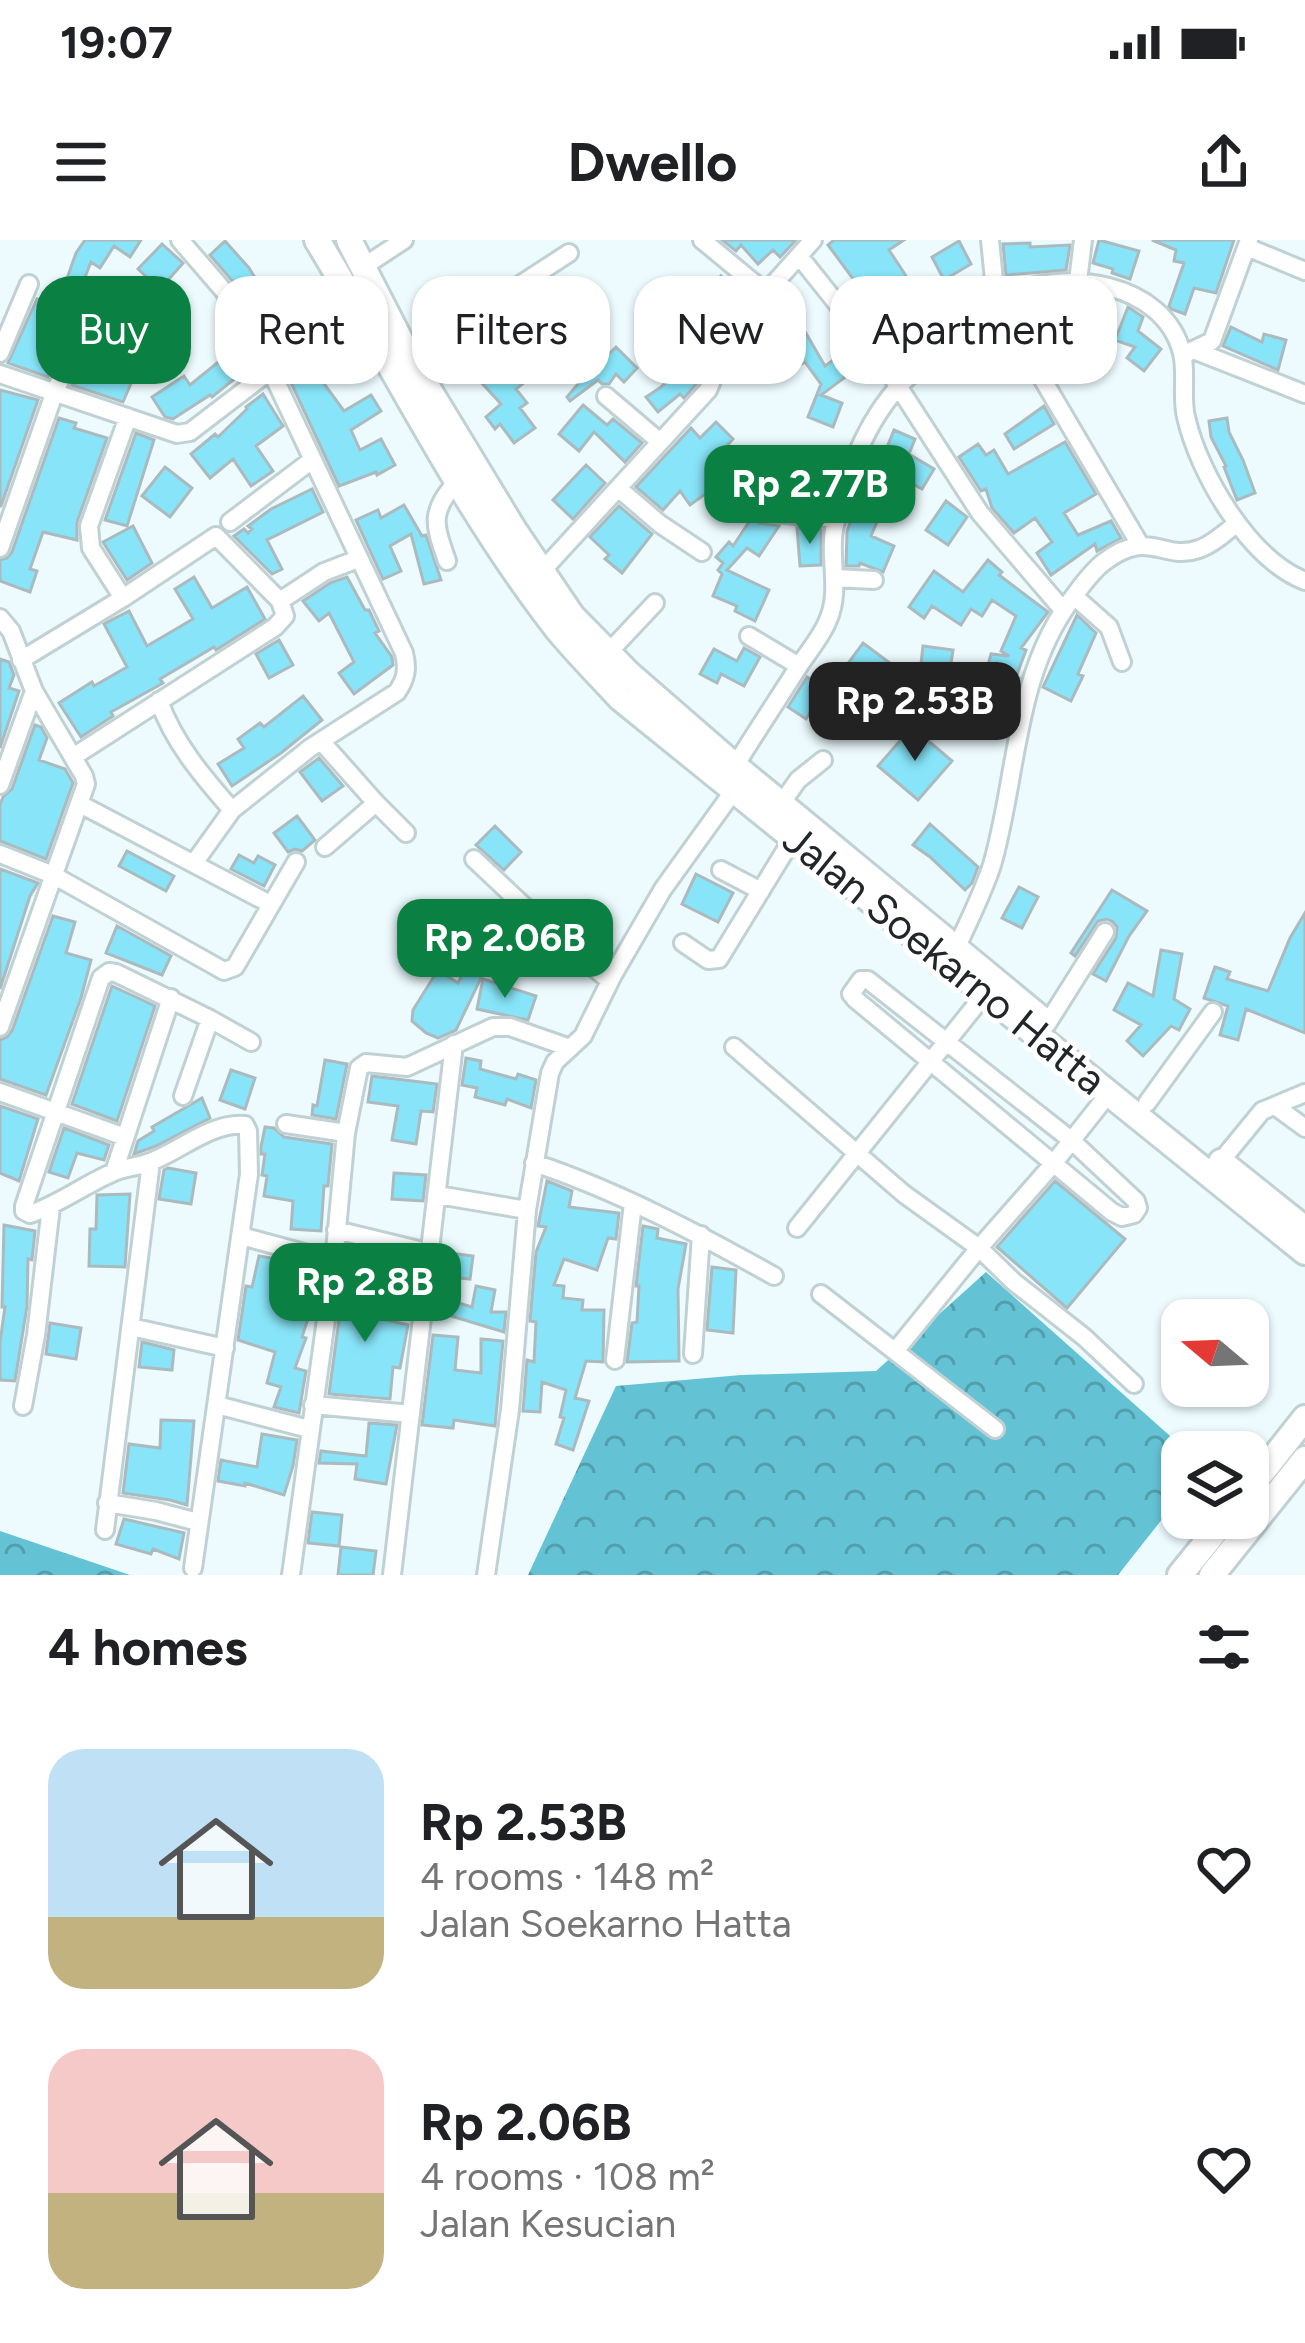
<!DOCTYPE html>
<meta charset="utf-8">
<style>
body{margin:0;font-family:Figtree,sans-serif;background:#f6f6f6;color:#202124;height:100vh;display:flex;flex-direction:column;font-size:45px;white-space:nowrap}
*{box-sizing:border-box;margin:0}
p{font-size:39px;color:#757577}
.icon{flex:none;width:66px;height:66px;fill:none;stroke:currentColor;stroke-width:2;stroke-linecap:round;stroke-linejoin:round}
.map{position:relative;height:1335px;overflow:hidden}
.panel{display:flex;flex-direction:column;background:#fff;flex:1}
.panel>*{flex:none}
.hud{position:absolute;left:36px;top:36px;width:1233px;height:108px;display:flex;gap:24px}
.needle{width:78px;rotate:289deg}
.tools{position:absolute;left:1161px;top:1059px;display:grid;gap:24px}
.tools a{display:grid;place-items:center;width:108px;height:108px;border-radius:24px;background:#fff;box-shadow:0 3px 9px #0004;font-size:60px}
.price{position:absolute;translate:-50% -102px;padding:0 27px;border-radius:24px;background:#0b8043;color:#fff;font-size:39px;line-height:78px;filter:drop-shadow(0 3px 6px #0008)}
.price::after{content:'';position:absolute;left:50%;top:72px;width:36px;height:27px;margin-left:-18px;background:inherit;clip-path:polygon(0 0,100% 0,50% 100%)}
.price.selected{background:#222;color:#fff}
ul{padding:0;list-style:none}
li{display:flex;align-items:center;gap:36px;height:300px;padding:0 48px}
li span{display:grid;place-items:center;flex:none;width:336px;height:240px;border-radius:36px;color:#555}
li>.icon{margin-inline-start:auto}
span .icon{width:144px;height:144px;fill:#fffc;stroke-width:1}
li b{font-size:51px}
h2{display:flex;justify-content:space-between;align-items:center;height:144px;padding:0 48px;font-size:51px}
.chip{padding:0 42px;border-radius:36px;background:#fff;box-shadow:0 3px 9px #0004;font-size:42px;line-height:108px}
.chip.selected{background:#0b8043;color:#fff}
.status{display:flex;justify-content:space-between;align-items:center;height:84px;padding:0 60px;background:#fff;direction:ltr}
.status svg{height:33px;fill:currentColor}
header{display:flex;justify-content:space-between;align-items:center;height:156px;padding:0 48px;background:#fff;font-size:54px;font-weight:700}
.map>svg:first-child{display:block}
.forest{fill:url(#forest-crowns)}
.building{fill:#88e5f9;stroke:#aababe;stroke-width:3}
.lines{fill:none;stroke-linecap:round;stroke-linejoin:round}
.minor-casing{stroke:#c0d1d4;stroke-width:22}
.highway-casing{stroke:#c0d1d4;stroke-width:30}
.minor{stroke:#fff;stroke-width:16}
.highway{stroke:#fff;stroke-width:24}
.labels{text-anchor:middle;stroke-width:10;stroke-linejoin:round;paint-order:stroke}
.street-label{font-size:42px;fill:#212728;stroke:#fff}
</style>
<div class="status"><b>19:07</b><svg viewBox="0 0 49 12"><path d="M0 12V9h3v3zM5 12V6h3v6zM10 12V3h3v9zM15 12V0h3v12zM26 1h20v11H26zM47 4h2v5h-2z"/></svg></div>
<header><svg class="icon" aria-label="menu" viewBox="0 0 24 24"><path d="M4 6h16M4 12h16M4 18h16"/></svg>Dwello<svg class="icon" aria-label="share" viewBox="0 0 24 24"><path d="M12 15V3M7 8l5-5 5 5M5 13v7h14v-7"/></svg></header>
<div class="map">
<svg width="1305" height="1335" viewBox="0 0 1305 1335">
<defs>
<pattern id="forest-crowns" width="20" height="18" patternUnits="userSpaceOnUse" patternTransform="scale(3)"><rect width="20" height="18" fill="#64c2d5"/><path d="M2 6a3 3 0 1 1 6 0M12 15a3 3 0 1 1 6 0" fill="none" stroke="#529ead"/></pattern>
</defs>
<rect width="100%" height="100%" fill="#edfbfe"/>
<path class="forest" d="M986 1032 1188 1212H1182V1254L1118 1335H528L616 1146 741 1135 876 1131Z
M0 1291 130 1335H0Z"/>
<path class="building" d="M85 0H141L130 17 114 6 100 28 91 22 79 52 64 47 76 13Z
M722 0H796L780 17 773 10 758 24 741 5 736 11Z
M834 0H904L889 10 912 45 886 55 890 60 864 77 856 67 868 59 828 5Z
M1099 0 1139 11 1130 39 1112 33 1113 29 1093 23Z
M1152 0H1234L1216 53 1194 48 1185 74 1171 69 1169 66 1184 23 1174 21 1176 10Z
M225 1 249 28 281 80 285 78 295 96 272 108 235 44 210 15Z
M959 1 971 24 944 40 932 17Z
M1030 3V7L1070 5 1066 30 1006 35 1003 4Z
M162 4 183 23 160 49 138 29Z
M721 36 743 59 728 76 705 52Z
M37 59 50 64 48 67 75 74 48 137 8 123Z
M782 67 800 83 825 126 836 118 848 135 821 155 842 163 833 187 808 177 821 144 805 122 791 130 781 113 793 105 768 82Z
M1128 67 1143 77 1138 91 1161 109 1144 131 1127 118 1135 107 1115 100Z
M542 77 552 87 517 120 530 138 516 149 527 163 520 168 535 188 514 203 500 184 495 189 486 177 501 164 479 140Z
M1231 87 1262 102 1264 94 1286 100 1278 130 1223 106Z
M344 104 354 122 322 141 344 171 371 155 381 171 351 190 360 210 381 199 395 225 377 235 376 232 339 246 287 134 303 124 305 127Z
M91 106 112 116 106 130 132 141 123 162 72 145Z
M616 107 637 128 624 142 616 134 609 144H602L598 140 570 161 567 157 593 126 595 128Z
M233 110 248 128 212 157 210 155 173 179 165 177 152 157 184 136 190 145Z
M682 126 697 143 684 158 680 154 658 172 646 157 661 147Z
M0 150 38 160 1 266H0Z
M263 154 283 186 256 206 273 231 251 246 233 219 210 238 191 214 215 194 218 197 247 169 246 167Z
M583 165 607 185 613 179 642 203 625 222 594 192 579 211 559 194Z
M1044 166 1054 184 1014 209 1005 194Z
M59 178 76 183 74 188 107 198 77 282V300L43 292 30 329 37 331 30 352 0 341V320L7 318 12 312Z
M1227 178 1229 192 1243 220 1255 253 1237 260 1224 227 1226 226 1211 197 1209 181Z
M716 182 733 199 720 213 728 221 706 243 711 250 690 265 680 251 663 270 636 247 691 188 700 198Z
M894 190 915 199 909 214 934 229 922 249 902 238 899 244 871 231 881 210 885 212Z
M136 193 154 200 127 286 105 280Z
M1065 202 1096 254 1064 273 1078 295 1111 281 1121 298 1097 311 1095 304 1051 335 1037 313 1052 302 1035 278 1014 293 992 268 986 249 981 251 959 217 978 204 986 215 994 210 1008 234Z
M586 225 605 243 573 279 553 260Z
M165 227 192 248 170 277 142 256Z
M312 249 323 272 267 300 282 329 272 334 234 296 244 289 248 293 252 289 248 286 271 269Z
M860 251 885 263 871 296 894 306 883 332 860 323 859 326H846L847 292Z
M946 261 967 277 948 305 926 290Z
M404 265 422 296 426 295 441 340 424 344 411 294 390 306 401 331 383 339 356 280 378 270 381 278Z
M619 266 652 294 622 333 605 319 609 315 590 297Z
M753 276 759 283 779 286 759 316 747 308 727 330 769 350 755 381 735 371 737 366 713 356 722 334 718 330 723 323 716 317 729 302 733 306Z
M133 286 152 323 127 340 103 302Z
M797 288 821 290V325L800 326Z
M988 320 1002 332 999 335 1048 372 1021 408 1026 410 1016 437 1019 438 1013 463 996 457 982 448 991 414 1009 416 1001 411 1016 376 992 360 982 376 971 369 961 385 932 366 924 378 909 367 934 331 963 352Z
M194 337 212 368 247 347 265 379 216 410 214 407 160 439 163 443 111 472 113 476 81 497 59 463 92 442 94 446 127 427 104 384 129 371 147 406 193 379 175 349Z
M347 337 365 370H369L379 391 375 393 392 417 393 425 354 454 339 433 354 422 329 373 319 381 303 361 330 343Z
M1077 375 1096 393 1078 434 1083 436 1071 461 1043 447Z
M279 400 293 425 269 438 256 414Z
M863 403 922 447V452L899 483 838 437Z
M923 406 953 410 950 430 942 435 920 432Z
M744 408 760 417 744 446 721 434 717 443 700 434 714 409 737 421Z
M0 419 9 422 14 435 9 448 19 451 0 508Z
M807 437 825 449 806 479 788 467Z
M303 456 322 480 281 513 232 546 218 524 244 508 238 499 260 483 264 487Z
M35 485 41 487 47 498 39 520 65 529 73 543 46 619 0 601V565L3 557 12 549Z
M912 487 952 521 918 560 878 526Z
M319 518 343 546 322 561 300 532Z
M297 576 315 600 302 611 295 609 288 612 274 593Z
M930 584 978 627 972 643 965 650 930 617 913 605Z
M495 586 521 612 504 630 476 605Z
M127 611 174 636 166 651 119 626Z
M239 615 254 623 258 616 275 625 264 646 231 629Z
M0 629 38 643 30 656 0 749Z
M696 634 733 653 718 682 682 664Z
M1019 647 1038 657 1022 688 1002 678Z
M1112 650 1147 671 1129 696 1106 741 1093 734 1116 698 1117 687 1113 682 1107 679 1098 681 1075 716 1071 713Z
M1305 673V793L1246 769 1238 800 1220 795 1228 766 1204 758 1215 727 1230 732 1227 739 1268 751 1290 698Z
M53 676 75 682 66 713 91 720 81 758 46 855 0 839V800L7 797 12 791Z
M117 686 171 716 162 735 106 713Z
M476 707 492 715 456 790 438 798 426 793 412 781 413 770 438 730 458 743Z
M1161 710 1182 714 1174 759 1190 769 1179 790 1171 786 1143 816 1127 801 1141 785 1114 770 1128 743 1153 756Z
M483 739 536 756 528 780 477 769Z
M112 746 155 766 117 881 72 864Z
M466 818 481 821 480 829 516 839 518 834 536 840 531 868 507 859 505 865 475 857 477 848 462 845Z
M325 820 347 824 336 879 312 875 313 865 317 866Z
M231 830 255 838 245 869 220 860Z
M372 836 437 844 433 872 421 871 416 904 392 900 398 866 368 862Z
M202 858 210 878 156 906 134 914 138 901 154 891 152 887Z
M0 866 38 879 19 941 0 933Z
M265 887 274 888 284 897 332 904 328 946H324L321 991 291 989 293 961 264 956 267 936 262 935 265 914H261V907Z
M64 888 109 905 104 920 77 913 68 938 49 932Z
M168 928 196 933 191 964 159 959 164 930Z
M394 933 426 935 423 961 392 959Z
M547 941 572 951 569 967 619 973 616 999 608 998 597 1030 564 1019 554 1045 564 1046 563 1058 583 1060 582 1070H604L603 1122 586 1121 575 1158 589 1161 573 1210 556 1204 564 1178 560 1177 566 1150 542 1142 540 1172 523 1171 527 1120 534 1122 536 1082 530 1081 536 1012 546 987 538 986Z
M1055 941 1125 999 1067 1068 997 1007Z
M130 954 125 1027 89 1026 90 989H96L97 955Z
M4 985 35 991 32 1020 28 1019 27 1066 15 1141 0 1140V1102L5 1067H2Z
M643 986 658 989 657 998 686 1004 678 1049 679 1121 627 1122 632 1083 637 1082 639 1046H636Z
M443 1012 473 1016 470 1039 440 1036Z
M259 1016 277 1019 276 1023 319 1036 315 1064 313 1063 302 1097 306 1098 295 1128 306 1131 299 1173 274 1167 281 1147 267 1143 275 1112 238 1100 246 1046 252 1047Z
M712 1027 736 1030 733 1093 707 1090Z
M345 1035 375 1039 372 1077 408 1085 400 1128 393 1127 390 1159 329 1154Z
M476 1046 495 1050 491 1072H506L504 1092 441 1073 445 1059 472 1067Z
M50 1083 81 1088 76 1119 46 1114Z
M433 1095 458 1097 455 1130 481 1133V1099L503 1101 495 1186 454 1180 453 1188 422 1185Z
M142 1102 174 1110 172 1130 139 1127Z
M161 1180 194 1181 187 1265 170 1260 123 1253 129 1204 160 1208Z
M369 1183 397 1185 386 1244 355 1239 357 1224 319 1223 321 1211 366 1216Z
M262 1194 297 1200 293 1226 284 1255 245 1243V1246L218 1241 221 1220 257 1227Z
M312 1272 342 1275 339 1306 308 1303Z
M124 1279 184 1293 179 1319 153 1309 151 1314 116 1304Z
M341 1307 376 1311 373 1335H338Z"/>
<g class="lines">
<g class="minor-casing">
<path id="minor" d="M180 0 224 51 271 131 404 413C408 429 406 439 397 452L310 508 232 570 194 623
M702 0 765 52
M990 0 996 60 1139 303
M1247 7 1305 31
M799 16 878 115 980 273 1063 370
M363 27 404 0
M1078 41 1083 0
M1196 111 1305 154
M0 113 29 44
M1183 115 1212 101 1249 0
M409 117 569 13
M0 134 177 194 190 192 356 65
M606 156 659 201
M618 248 660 284 702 312
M765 272 837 279
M230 282 312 220
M0 308 54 154 96 58
M447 321C434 283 429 273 458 240
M542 331 708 150C717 132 717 112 728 95L813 0
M836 338 874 340
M1074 356 1109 387 1122 422
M123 358 91 308 89 286 128 177
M280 361 324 332 358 319
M0 378 11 391 34 451 84 536 86 544 0 787
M749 396 799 426
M608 413 655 363
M21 420 123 358 216 296 280 361 285 376 275 387 73 517
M952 442 990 469 1021 479
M159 461C174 503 203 537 232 570
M321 501 376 563 325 607
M735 526C756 492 778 459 799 426 808 412 822 396 828 380 841 351 829 320 834 290 844 240 865 181 902 143 919 126 938 111 956 95 972 81 987 65 1006 56 1063 28 1164 41 1182 113 1187 133 1181 156 1186 177 1199 234 1249 319 1305 341
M0 545 34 451
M376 563 406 593
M80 564 270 664
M781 564 798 540 823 520
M0 614 53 635 224 731 235 727 296 622
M474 619 561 701 610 741
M721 630 761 651
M683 703 708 720 719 719 793 598
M956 709C968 682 983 653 992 625 1018 535 1014 433 1074 356 1083 344 1092 331 1104 322 1150 287 1162 322 1199 309 1213 304 1226 292 1237 283
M861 740H868L1071 900 1136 961 1138 968 1134 974 1122 977 1112 972 855 759 851 754Z
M210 779 251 802
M1047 784 1105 692
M734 807 904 954 979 1008 1014 1042 1084 1097 1134 1144
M0 852 125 897
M183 856 210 779 116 733 109 732 101 738 24 966V971L30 974C60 964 85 944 114 932 125 927 138 927 150 922 180 911 211 882 245 885L248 891 249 934 193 1328
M1147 863 1213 772
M1275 866 1305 888
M286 884 346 893
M1221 921 1262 871 1305 853
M534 923C618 951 697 993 774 1036
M114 932 171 758
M438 955 527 970
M797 988 984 755
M336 990 431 1013
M241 996 334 1021
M821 1054 995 1189
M131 1087 225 1108
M896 1110 979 1008 1053 924 1110 852
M693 1114 701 995
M615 1120 633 963
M217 1165 309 1189
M313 1165 411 1174
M23 1166 36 1095 51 967
M107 1263 156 1271 190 1280
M105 1290 151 922
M291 1335 334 1021 346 893 359 828 366 823 407 827 493 787H510L570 808
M392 1335 454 804
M486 1335 510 1170 527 970 550 833 555 822 583 796 613 735 663 649 735 549"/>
</g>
<g class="highway-casing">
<path id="highway" d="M317 0C396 130 464 270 558 390 577 413 599 435 620 458L1305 1012
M349 0 409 117 514 290 572 376 628 433 735 526 1039 777
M1221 922 1305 989
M1248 1250 1305 1178
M1180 1335 1226 1278
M1212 1335 1305 1219"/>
</g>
<use href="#minor" class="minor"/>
<use href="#highway" class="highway"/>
</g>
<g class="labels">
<g class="street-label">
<text transform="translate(945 719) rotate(39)" y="15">Jalan Soekarno Hatta</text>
</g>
</g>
</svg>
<div class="tools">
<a><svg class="needle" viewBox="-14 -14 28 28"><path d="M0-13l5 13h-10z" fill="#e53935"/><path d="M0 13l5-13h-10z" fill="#757577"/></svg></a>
<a><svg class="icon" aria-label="layers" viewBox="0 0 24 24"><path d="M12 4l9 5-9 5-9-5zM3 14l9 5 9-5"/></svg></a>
</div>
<b class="price" style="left:810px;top:307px">Rp 2.77B</b>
<b class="price selected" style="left:915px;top:524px">Rp 2.53B</b>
<b class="price" style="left:505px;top:761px">Rp 2.06B</b>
<b class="price" style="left:365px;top:1105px">Rp 2.8B</b>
<div class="hud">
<a class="chip selected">Buy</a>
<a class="chip">Rent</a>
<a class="chip">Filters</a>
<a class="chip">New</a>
<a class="chip">Apartment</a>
</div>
</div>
<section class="panel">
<h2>4 homes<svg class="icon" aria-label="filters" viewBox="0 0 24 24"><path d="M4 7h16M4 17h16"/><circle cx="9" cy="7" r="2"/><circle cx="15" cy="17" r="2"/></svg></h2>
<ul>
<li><span style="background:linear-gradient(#bfe0f5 70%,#c2b280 0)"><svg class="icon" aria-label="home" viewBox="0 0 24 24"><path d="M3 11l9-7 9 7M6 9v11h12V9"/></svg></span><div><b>Rp 2.53B</b><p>4 rooms · 148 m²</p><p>Jalan Soekarno Hatta</p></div><svg class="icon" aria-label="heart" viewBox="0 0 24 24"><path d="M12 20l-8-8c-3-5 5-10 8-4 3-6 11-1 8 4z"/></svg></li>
<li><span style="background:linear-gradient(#f6c9c9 60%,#c2b280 0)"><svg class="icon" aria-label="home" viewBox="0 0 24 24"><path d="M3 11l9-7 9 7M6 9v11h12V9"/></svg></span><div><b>Rp 2.06B</b><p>4 rooms · 108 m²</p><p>Jalan Kesucian</p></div><svg class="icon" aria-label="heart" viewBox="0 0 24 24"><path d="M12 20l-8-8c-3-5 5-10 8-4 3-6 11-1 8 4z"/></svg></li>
</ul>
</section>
